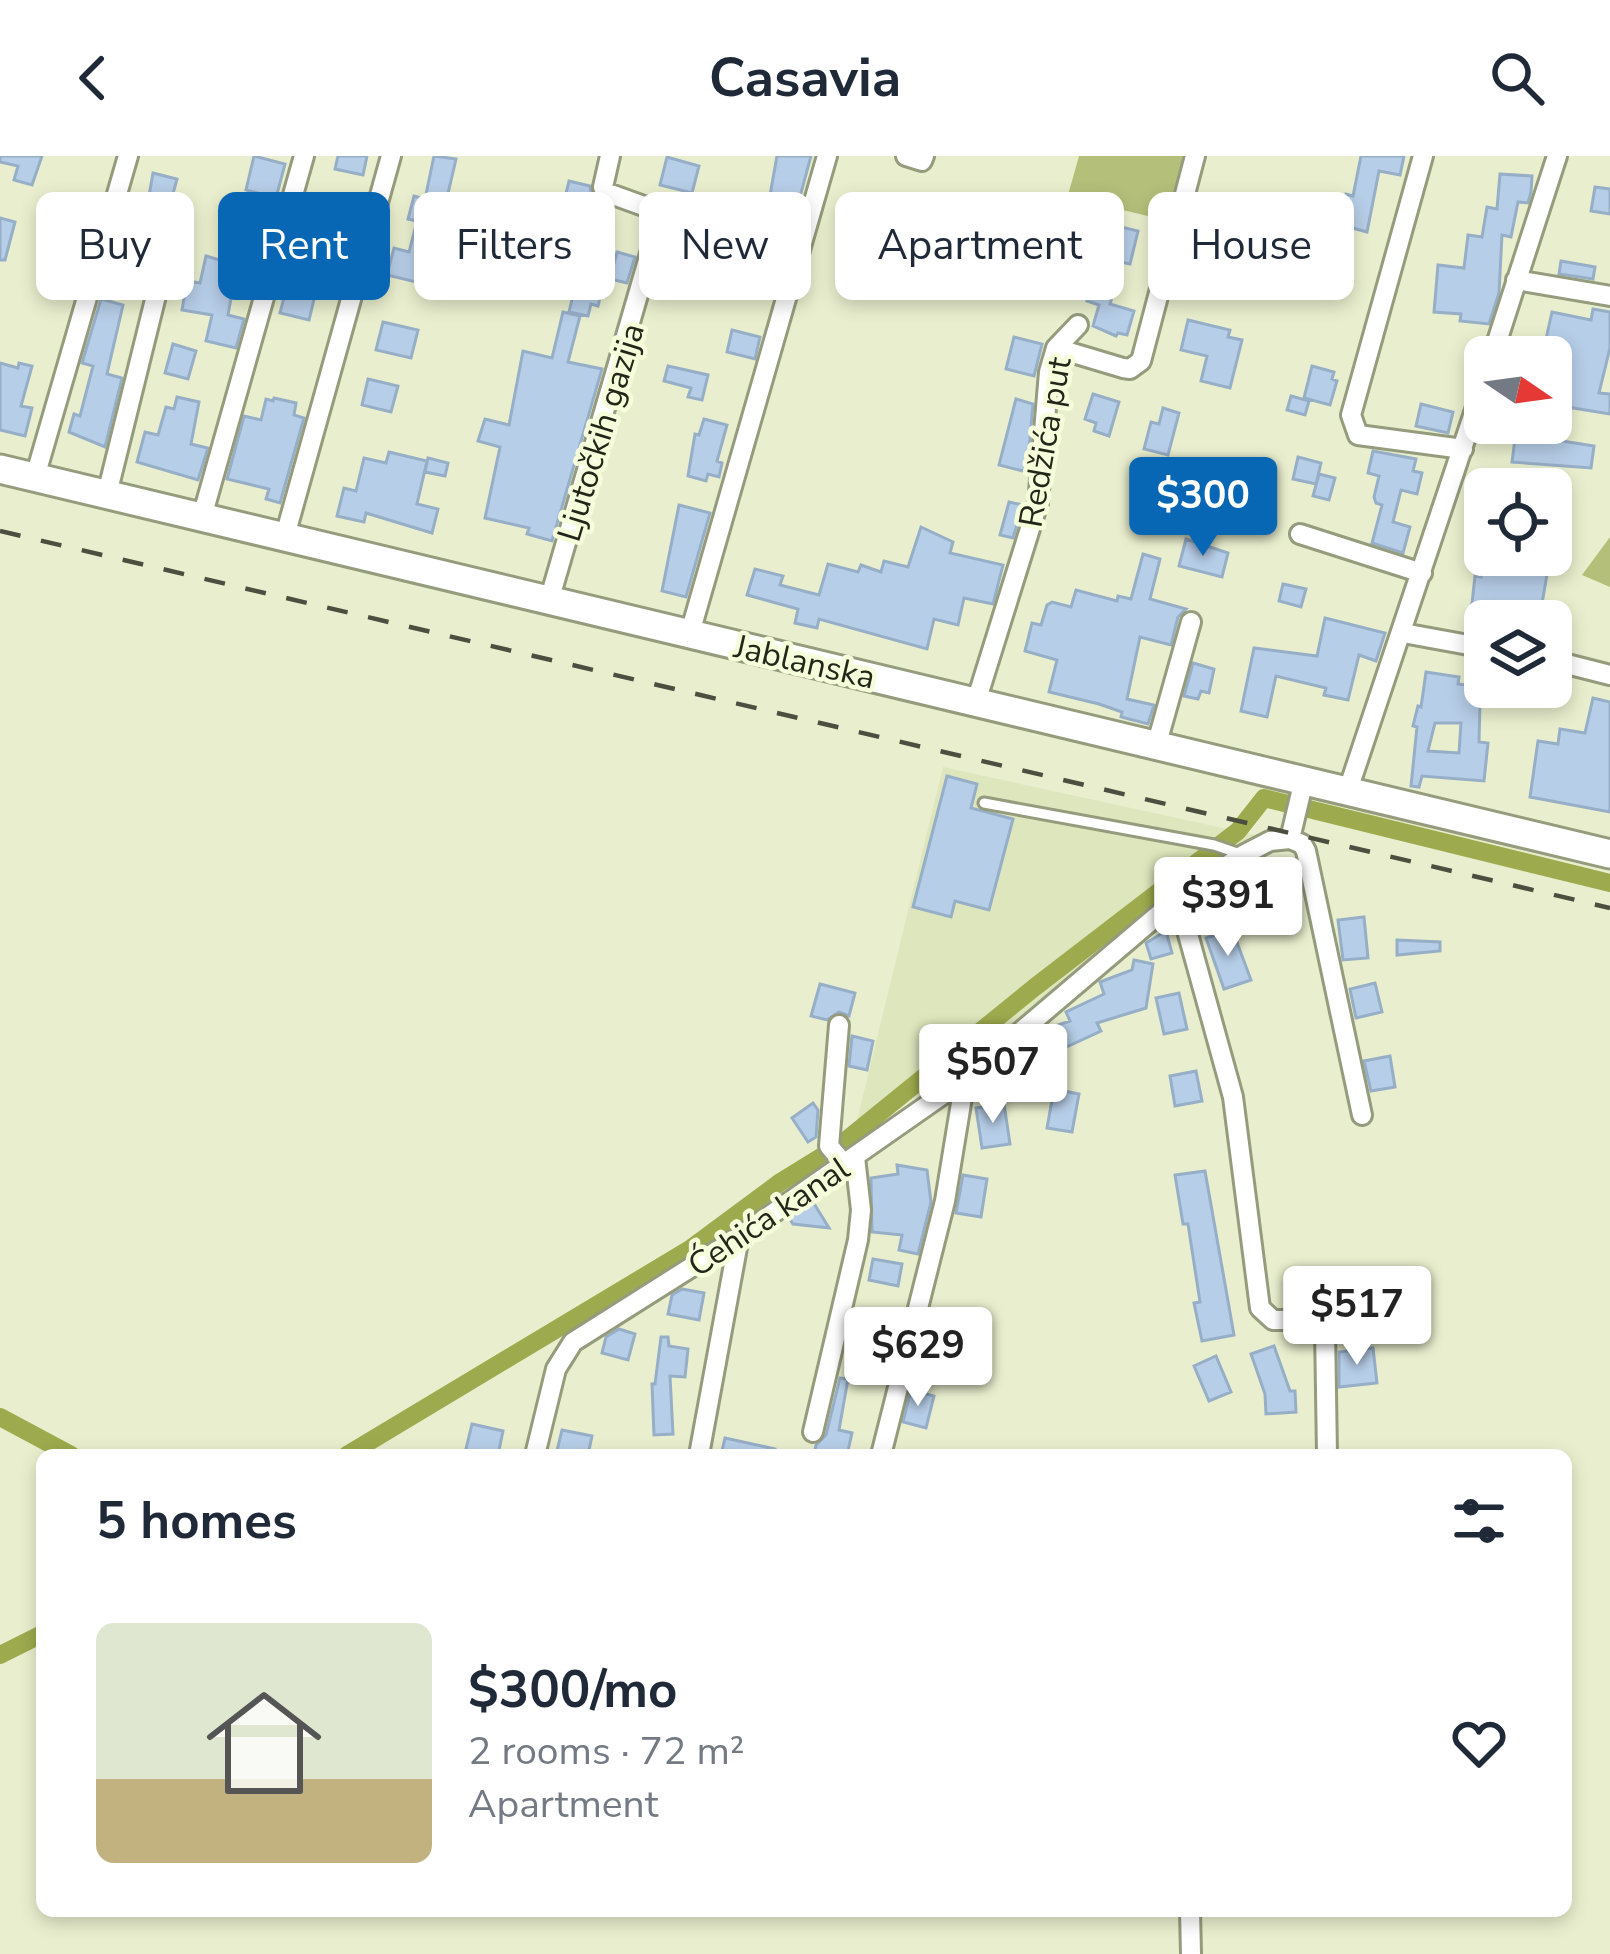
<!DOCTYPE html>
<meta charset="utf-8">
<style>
body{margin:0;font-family:"Nunito Sans",sans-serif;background:#f2f2f3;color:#1f2937;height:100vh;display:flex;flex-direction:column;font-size:45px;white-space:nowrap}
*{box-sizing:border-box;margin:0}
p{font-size:39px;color:#747a83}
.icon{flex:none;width:66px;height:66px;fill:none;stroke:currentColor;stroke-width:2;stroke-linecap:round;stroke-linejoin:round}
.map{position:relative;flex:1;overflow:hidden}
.details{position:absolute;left:36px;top:1293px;width:1536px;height:468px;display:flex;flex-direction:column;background:#fff;border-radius:18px;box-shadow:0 6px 18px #0003}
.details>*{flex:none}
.top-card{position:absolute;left:36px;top:36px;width:1539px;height:108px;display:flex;gap:24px}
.needle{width:78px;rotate:103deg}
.fabs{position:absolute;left:1464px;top:180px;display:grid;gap:24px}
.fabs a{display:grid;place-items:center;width:108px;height:108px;border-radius:18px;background:#fff;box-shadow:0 6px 18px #0003;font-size:60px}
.price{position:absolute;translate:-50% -102px;padding:0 27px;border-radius:12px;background:#fff;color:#222;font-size:39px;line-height:78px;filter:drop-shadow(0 3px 6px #0008)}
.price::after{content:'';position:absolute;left:50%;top:72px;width:36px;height:27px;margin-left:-18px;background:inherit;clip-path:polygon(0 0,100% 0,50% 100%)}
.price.current{background:#0867b4;color:#fff}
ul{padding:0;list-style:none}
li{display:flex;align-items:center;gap:36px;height:300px;padding:0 60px}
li+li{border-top:3px solid #e0e1e3}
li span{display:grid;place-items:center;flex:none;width:336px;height:240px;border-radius:18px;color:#555}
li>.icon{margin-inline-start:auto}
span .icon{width:144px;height:144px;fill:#fffc;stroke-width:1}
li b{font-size:51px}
h2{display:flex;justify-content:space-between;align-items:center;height:144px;padding:0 60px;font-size:51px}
.pill{padding:0 42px;border-radius:18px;background:#fff;box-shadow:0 6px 18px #0003;font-size:42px;line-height:108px}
.pill.current{background:#0867b4;color:#fff}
header{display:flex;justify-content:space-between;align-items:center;height:156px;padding:0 60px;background:#fff;font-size:54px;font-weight:700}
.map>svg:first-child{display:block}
.built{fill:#dee6bd}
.green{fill:#b4c079}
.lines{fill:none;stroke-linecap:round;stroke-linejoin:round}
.canal{stroke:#9dab4e;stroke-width:18}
.building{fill:#b7cee8;stroke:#97aec7;stroke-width:3;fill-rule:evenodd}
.service-casing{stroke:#959b7d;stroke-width:15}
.minor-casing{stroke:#959b7d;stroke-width:24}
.primary-casing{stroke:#959b7d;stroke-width:33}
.service{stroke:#fff;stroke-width:9}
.minor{stroke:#fff;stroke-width:18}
.primary{stroke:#fff;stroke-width:27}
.rail{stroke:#4c4f3f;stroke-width:4.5;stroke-dasharray:21 21;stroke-linecap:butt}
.labels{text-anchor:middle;stroke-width:9;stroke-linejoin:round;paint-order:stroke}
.street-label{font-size:33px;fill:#24261a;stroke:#f6fddb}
</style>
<header><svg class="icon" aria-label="back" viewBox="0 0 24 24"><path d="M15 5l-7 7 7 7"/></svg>Casavia<svg class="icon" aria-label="search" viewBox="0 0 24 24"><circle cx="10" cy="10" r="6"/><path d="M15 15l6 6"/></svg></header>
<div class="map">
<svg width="1610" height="1798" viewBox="0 0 1610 1798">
<rect width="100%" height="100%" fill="#e9efce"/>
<path class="built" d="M943 611 1260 680 851 989Z"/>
<path class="green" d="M1079 0H1195L1177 67 1106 50 1087 114 1049 106Z
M1610 381V431L1582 419Z"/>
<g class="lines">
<path class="canal" d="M0 1261 71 1299
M347 1299 690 1093 779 1027 839 990 1035 831 1238 675 1264 642 1610 727
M0 1499 42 1478"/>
</g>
<path class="building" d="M0 0H42L32 29 14 24 18 10 0 6Z
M254 0 285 8 276 42 246 34Z
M338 0H367L363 19 335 13Z
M434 0 456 3 436 89 447 92 443 106 438 105 434 122 418 118 416 126 387 119 394 92 409 96 417 65 408 63 414 40 425 43Z
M777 0H811L797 52 769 45Z
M1361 0H1404L1400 19 1379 15 1367 76 1338 68 1346 38 1353 40Z
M667 1 699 10 692 37 660 29Z
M153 17 177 23 171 45 185 49 180 66 166 62 162 73 144 68Z
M1500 18 1532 20 1531 36 1528 47 1518 46 1511 81 1502 79 1499 137 1489 168 1460 165 1461 158 1434 156 1438 109 1464 112 1468 79 1482 81 1487 51 1497 53Z
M569 25 590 30 592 41 586 69 560 62Z
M1595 31 1610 33V58L1591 55Z
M322 56 351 63 344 93 315 86Z
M0 62 15 66 5 104H0Z
M1093 64 1138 75 1130 108 1121 106 1110 148 1134 155 1127 179 1118 177 1116 180 1093 170 1099 149 1087 145 1097 104 1084 101Z
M1203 88 1236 97 1228 127 1205 121 1209 105 1200 102Z
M617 96 635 101 627 127 610 123Z
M206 100 237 109 228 159 244 163 236 192 206 185 212 159 182 154 187 125 200 127Z
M1561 105 1595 111 1593 123 1559 118Z
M122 111 148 116 142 138 118 133Z
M578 118 604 124 598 150 591 148 588 160 569 156Z
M289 122 314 128 313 135H316L309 164 280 157Z
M101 143 123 149 107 218 122 222 105 291 69 276 74 258 80 260 93 210 82 207Z
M1593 153 1610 156V192L1599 237 1610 238V258L1567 251 1562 285 1594 290 1591 312 1512 306 1517 267H1551V201H1542L1552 156 1591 164Z
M563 156 580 160 568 206 602 213 552 385 527 378 529 372 485 362 500 291 478 285 485 263 509 269 523 195 552 202Z
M1188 164 1230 174 1228 181 1242 184 1230 232 1201 225 1207 200 1181 194Z
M383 166 418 174 411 202 376 194Z
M732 174 760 181 755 203 727 196Z
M1014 181 1042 188 1034 220 1006 213Z
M173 188 196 195 188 223 165 217Z
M0 207 18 212 19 207 32 210 21 250 32 252 25 280 0 274Z
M668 210 708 219 702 244 688 241 691 232 664 225Z
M1312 210 1334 216 1332 223 1337 225 1330 249 1304 242Z
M368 223 398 230 391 256 362 249Z
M1093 238 1119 246 1109 280 1094 275 1096 267 1085 263Z
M1291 240 1309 245 1305 259 1287 254Z
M177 241 199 246 191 288 208 292 198 324 137 306 145 276 158 279 166 251 174 253Z
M274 242 296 247 294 259 304 262 280 347 266 343 269 333 227 323 244 260 261 264 266 243 273 245Z
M1016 243 1033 248 1028 305 1023 315 999 309Z
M1421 248 1453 256 1448 277 1416 270Z
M1163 252 1179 257 1168 299 1144 293 1151 266 1159 268Z
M704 263 727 269 717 305 722 307 719 321 708 318 706 325 688 320 695 278 699 279Z
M1373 295 1416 303 1413 315 1422 317 1417 338 1401 334 1393 366 1410 371 1403 397 1372 387 1382 349 1376 347 1374 341 1379 320 1368 317Z
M389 296 427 305 417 348 438 353 432 377 366 357 364 366 337 360 344 332 356 335 364 302 386 307Z
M1298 301 1321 307 1316 328 1293 323Z
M428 302 448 307 445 320 425 316Z
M1319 318 1335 322 1329 344 1313 340Z
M1009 346 1023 349 1013 382 1000 379Z
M679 349 710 357 686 441 662 435Z
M921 371 953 386 950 397 1003 409 993 448 964 442 958 469 934 463 927 493 819 463 817 472 795 467 798 453 747 439 755 413 783 420 780 429 819 439 828 408 858 416 861 409 881 416 884 405 908 411Z
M1186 383 1228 397 1222 421 1179 410Z
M1143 398 1160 403 1150 443 1186 453 1178 461 1171 489 1140 481 1127 543 1154 549 1148 568 1121 561 1122 556 1099 548 1049 536 1057 504 1025 495 1032 467 1041 469 1047 449 1052 446 1071 451 1076 434 1117 445 1118 440 1131 443Z
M1486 399 1550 401 1539 465H1485V478L1469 475 1475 420 1481 421Z
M1283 428 1306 433 1301 451 1279 445Z
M1325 462 1385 477 1376 505 1359 499 1348 544 1324 539 1326 532 1276 520 1267 561 1241 555 1254 492 1317 500Z
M1193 507 1214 513 1209 537 1201 535 1198 543 1184 540Z
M1426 516 1459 521 1458 528 1491 532 1489 547 1480 546 1479 586 1488 587 1484 625 1422 620 1419 631 1411 630 1417 571 1413 570 1418 550 1421 551ZM1435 567H1461L1459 597 1428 595Z
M1593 542 1610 546V656L1530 641 1538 585 1558 588 1560 573 1585 577Z
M947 620 977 628 971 652 1013 663 989 754 955 745 951 761 913 751Z
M1364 761 1368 802 1343 804 1338 764Z
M1232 773 1251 824 1224 833 1206 782Z
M1166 775 1172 797 1151 803 1146 787Z
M1397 784 1440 786V795L1397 799Z
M1134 804 1153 808 1146 852 1097 867 1101 875 1036 905 1030 886 1043 874 1070 865 1066 856 1104 838 1100 826 1132 814Z
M1375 827 1382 856 1356 862 1350 833Z
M820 828 855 837 849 860 839 856 827 864 811 860Z
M1179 837 1187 873 1164 878 1156 842Z
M852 880 873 885 867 914 849 910Z
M1390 900 1395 931 1371 935 1364 905Z
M1196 915 1202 945 1175 950 1170 920Z
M1054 933 1079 938 1072 976 1047 972Z
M813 947 818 954 816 981 808 986 792 962Z
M1004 948 1010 988 982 992 976 952Z
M897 1009 927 1014 931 1046 918 1098 899 1094 902 1079 872 1076 871 1022 898 1018Z
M1205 1015 1234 1179 1202 1185 1194 1147 1200 1146 1188 1068H1183L1175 1019Z
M963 1019 987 1023 981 1061 956 1057Z
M813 1046 829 1072 793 1068 789 1062Z
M873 1103 902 1108 898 1130 869 1124Z
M682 1133 704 1137 699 1164 668 1158 672 1139Z
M1389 1152 1390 1180H1371L1370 1153Z
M619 1173 635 1178 628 1204 602 1197 606 1181Z
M926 1174 946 1179 939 1213 918 1208Z
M863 1177 887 1182 884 1201 859 1196Z
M661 1181H668L669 1190 688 1193 685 1221 670 1220 673 1278 654 1279 652 1228H655Z
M1274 1190 1290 1235H1295L1296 1256 1266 1258 1265 1238 1251 1198Z
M1373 1192 1377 1227 1339 1231V1196Z
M1216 1200 1231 1236 1209 1245 1194 1210Z
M840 1222 848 1223 839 1274 852 1277 847 1299H814L816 1289 826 1279Z
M911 1234 934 1240 926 1272 903 1266Z
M472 1268 503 1275 498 1299 465 1297Z
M562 1274 592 1280 588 1299H556Z
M725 1282 775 1293V1299H721Z"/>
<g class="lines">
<g class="service-casing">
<path id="service" d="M984 647 1214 689 1243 699"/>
</g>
<g class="minor-casing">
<path id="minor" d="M906 0 922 5 924 0
M1423 0 1351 259 1358 279 1463 293
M1516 124 1610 140
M1056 192 1123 212 1130 213 1141 205 1195 0
M1492 201 1557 0
M35 321 128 0
M107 338 170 83
M202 361 304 0
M1300 378 1422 417
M285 380 391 0
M549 445 658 70 652 53 605 36 603 31 610 0
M690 477 827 0
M1403 477 1485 492
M1551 504 1610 519
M976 546 1038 347 1049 216 1056 192 1078 169
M1157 587 1191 466
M1348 634 1485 224
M1290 683 1302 688 1306 695 1362 959
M1178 742 1233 941 1260 1152 1273 1164H1312L1325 1172 1327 1299
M839 869 829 990 845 1009
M813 1276 858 1084 861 1054 855 1001
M535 1299 556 1213 573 1186 739 1081 965 923 1178 742 1243 699 1270 685 1290 683 1304 624
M699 1299 739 1081
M881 1299 945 1045 965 923
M1190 1755 1191 1798"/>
</g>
<g class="primary-casing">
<path id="primary" d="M0 313 1610 698"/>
</g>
<use href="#service" class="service"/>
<use href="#minor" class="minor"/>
<use href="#primary" class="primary"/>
<path class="rail" d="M0 375 1610 752"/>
</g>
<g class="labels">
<g class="street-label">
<text transform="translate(600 276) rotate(-73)" y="12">Ljutočkih gazija</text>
<text transform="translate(1044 286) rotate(-80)" y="12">Redžića put</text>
<text transform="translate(805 505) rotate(13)" y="12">Jablanska</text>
<text transform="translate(768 1060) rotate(-34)" y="12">Ćehića kanal</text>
</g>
</g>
</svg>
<div class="fabs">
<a><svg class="needle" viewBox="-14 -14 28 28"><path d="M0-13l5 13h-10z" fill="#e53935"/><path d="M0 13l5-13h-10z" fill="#747a83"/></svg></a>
<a><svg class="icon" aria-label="locate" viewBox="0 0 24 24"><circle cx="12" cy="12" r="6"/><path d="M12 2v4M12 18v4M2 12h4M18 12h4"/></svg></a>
<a><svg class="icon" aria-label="layers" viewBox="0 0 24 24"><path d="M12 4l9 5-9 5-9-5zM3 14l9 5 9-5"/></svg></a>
</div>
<b class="price current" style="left:1203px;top:403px">$300</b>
<b class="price" style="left:1228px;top:803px">$391</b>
<b class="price" style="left:993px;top:970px">$507</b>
<b class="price" style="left:1357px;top:1212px">$517</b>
<b class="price" style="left:918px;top:1253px">$629</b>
<div class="top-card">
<a class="pill">Buy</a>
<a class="pill current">Rent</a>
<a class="pill">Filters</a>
<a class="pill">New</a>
<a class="pill">Apartment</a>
<a class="pill">House</a>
</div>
<section class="details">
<h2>5 homes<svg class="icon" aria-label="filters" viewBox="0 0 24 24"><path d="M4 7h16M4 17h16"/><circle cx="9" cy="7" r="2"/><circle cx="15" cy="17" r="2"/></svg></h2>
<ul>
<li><span style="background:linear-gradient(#dfe7d0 65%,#c2b280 0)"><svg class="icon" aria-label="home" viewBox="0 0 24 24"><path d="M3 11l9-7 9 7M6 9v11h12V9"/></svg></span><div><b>$300/mo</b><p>2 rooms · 72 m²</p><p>Apartment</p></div><svg class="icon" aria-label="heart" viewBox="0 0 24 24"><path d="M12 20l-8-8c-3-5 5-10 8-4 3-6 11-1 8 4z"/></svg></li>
</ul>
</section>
</div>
